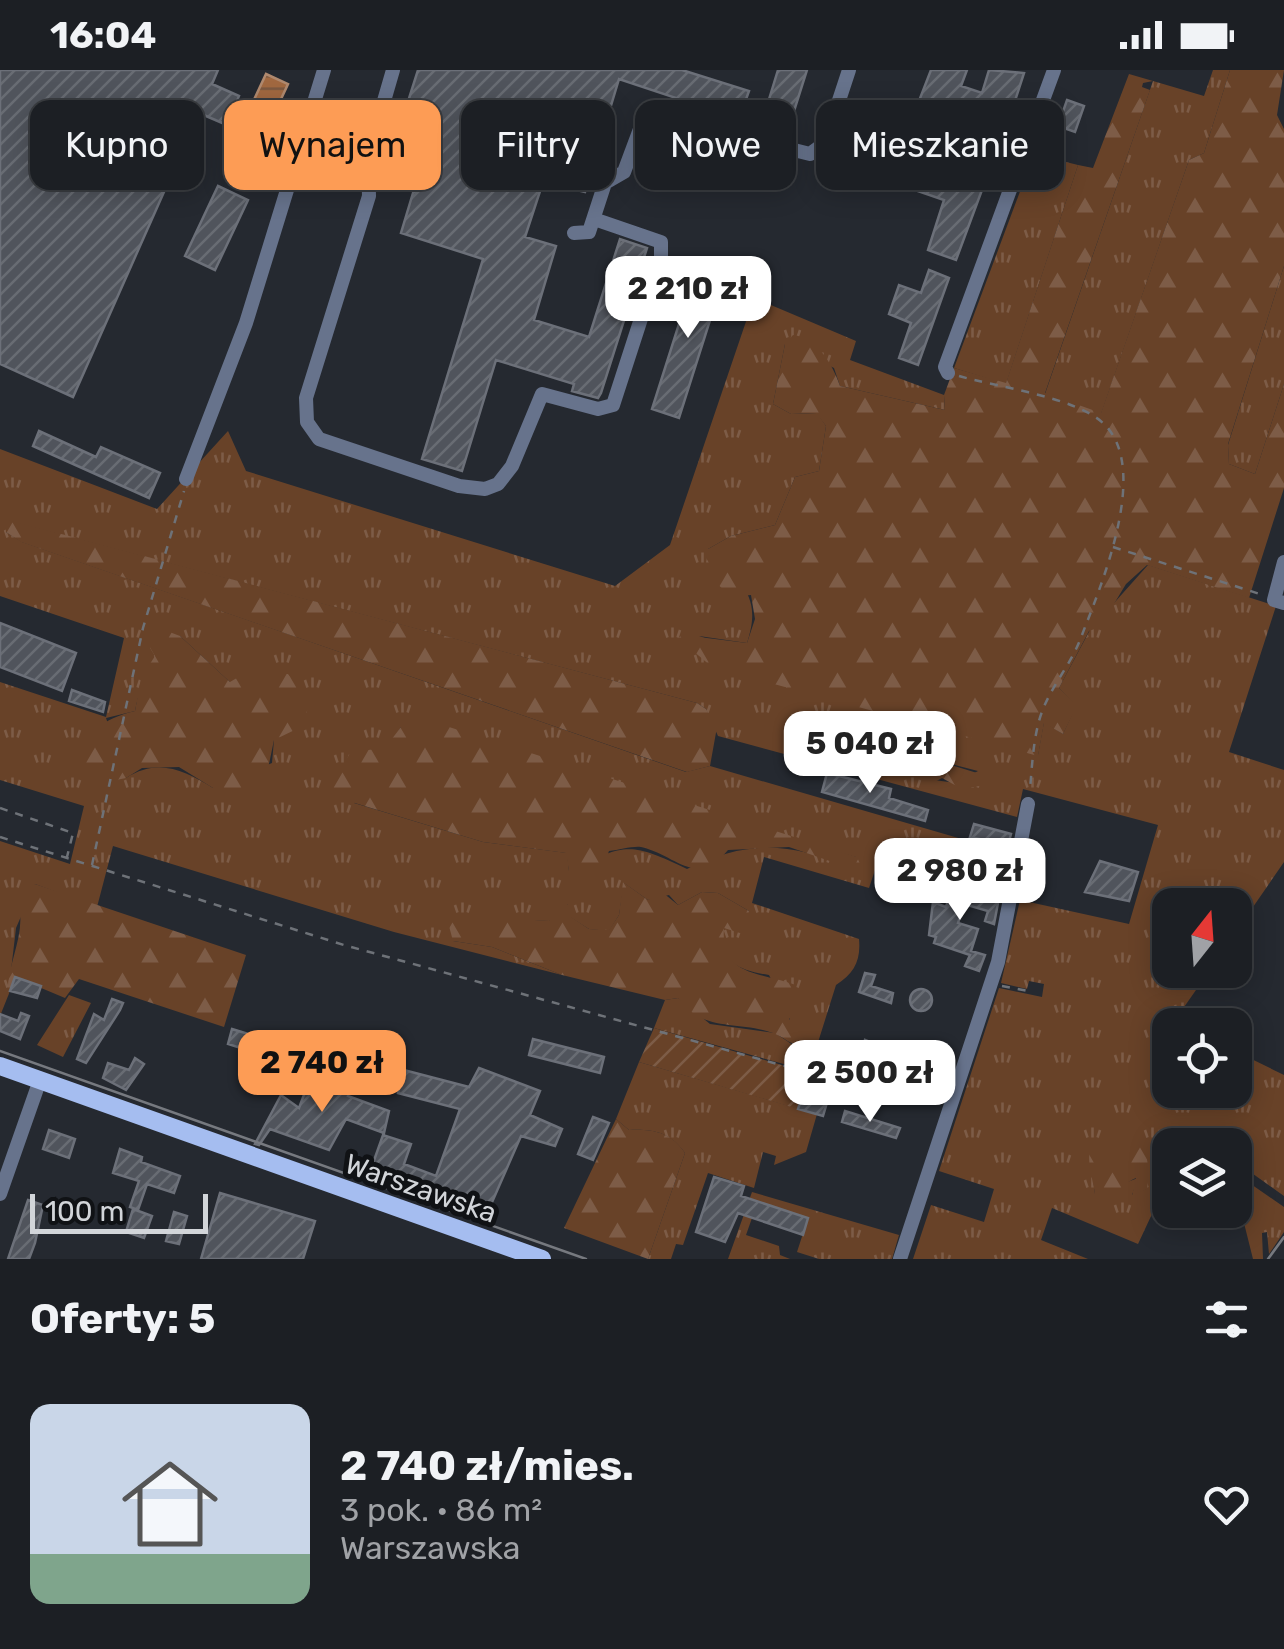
<!DOCTYPE html>
<html lang="pl">
<meta charset="utf-8">
<style>
body{margin:0;font-family:Rubik,sans-serif;background:#292c31;color:#f1f3f6;height:100vh;display:flex;flex-direction:column;font-size:38px;white-space:nowrap}
*{box-sizing:border-box;margin:0}
p{font-size:32px;color:#a0a2a6}
.icon{flex:none;width:55px;height:55px;fill:none;stroke:currentColor;stroke-width:2;stroke-linecap:round;stroke-linejoin:round}
.map{position:relative;height:1189px;overflow:hidden}
.drawer{display:flex;flex-direction:column;background:#1c1f24;flex:1}
.drawer>*{flex:none}
.banner{position:absolute;left:30px;top:30px;width:1225px;height:90px;display:flex;gap:20px}
.needle{width:65px;rotate:17deg}
.tools{position:absolute;left:1152px;top:818px;display:grid;gap:20px}
.tools a{display:grid;place-items:center;width:100px;height:100px;border-radius:20px;background:#1c1f24;box-shadow:0 5px 25px #0003,0 0 0 2px #3a3d41;font-size:50px}
.scale{position:absolute;left:30px;bottom:25px;width:178px;box-sizing:border-box;padding-left:10px;border:5px solid #d2d5d9;border-top:0;font-size:28px;line-height:35px;white-space:nowrap;color:#d2d5d9;-webkit-text-stroke:8px #101215;paint-order:stroke}
.price{position:absolute;translate:-50% -85px;padding:0 22px;border-radius:20px;background:#fff;color:#222;font-size:32px;line-height:65px;filter:drop-shadow(0 2px 5px #0008)}
.price::after{content:'';position:absolute;left:50%;top:60px;width:30px;height:22px;margin-left:-15px;background:inherit;clip-path:polygon(0 0,100% 0,50% 100%)}
.price.selected{background:#fd9c55;color:#111}
ul{padding:0;list-style:none}
li{display:flex;align-items:center;gap:30px;height:250px;padding:0 30px}
li+li{border-top:2px solid #3a3d41}
li span{display:grid;place-items:center;flex:none;width:280px;height:200px;border-radius:20px;color:#555}
li>.icon{margin-inline-start:auto}
span .icon{width:120px;height:120px;fill:#fffc;stroke-width:1}
li b{font-size:42px}
h2{display:flex;justify-content:space-between;align-items:center;height:120px;padding:0 30px;font-size:42px}
.pill{padding:0 35px;border-radius:20px;background:#1c1f24;box-shadow:0 5px 25px #0003,0 0 0 2px #3a3d41;font-size:35px;line-height:90px}
.pill.selected{background:#fd9c55;color:#111}
.status{display:flex;justify-content:space-between;align-items:center;height:70px;padding:0 50px;background:#1c1f24;direction:ltr}
.status svg{height:28px;fill:currentColor}
.map>svg:first-child{display:block}
.grass{fill:url(#grass-tufts);fill-rule:evenodd}
.forest{fill:url(#forest-firs)}
.garden{fill:url(#garden-furrows)}
.water{fill:url(#water-rules);stroke:#b0896e;stroke-width:2.5}
.building{fill:url(#building-hatch);stroke:#6c7079;stroke-width:2.5}
.lines{fill:none;stroke-linecap:round;stroke-linejoin:round}
.path{stroke:#6e7278;stroke-width:2.5;stroke-dasharray:8 8;stroke-linecap:butt}
.minor{stroke:#67738c;stroke-width:14}
.major{stroke:#a5bdf0;stroke-width:18}
.tram{stroke:#76797f;stroke-width:2.5}
.labels{text-anchor:middle;stroke-width:10;stroke-linejoin:round;paint-order:stroke}
.street-label{font-size:28px;fill:#d2d5d9;stroke:#101215}
</style>
<div class="status"><b>16:04</b><svg viewBox="0 0 49 12"><path d="M0 12V9h3v3zM5 12V6h3v6zM10 12V3h3v9zM15 12V0h3v12zM26 1h20v11H26zM47 4h2v5h-2z"/></svg></div>
<div class="map">
<svg width="1284" height="1189" viewBox="0 0 1284 1189">
<defs>
<pattern id="grass-tufts" width="24" height="20" patternUnits="userSpaceOnUse" patternTransform="scale(2.5)"><rect width="24" height="20" fill="#684228"/><path d="M3 7l-1-3M5 7V3M7 7l1-3M15 17l-1-3M17 17v-4M19 17l1-3" fill="none" stroke="#7d5c47"/></pattern>
<pattern id="forest-firs" width="22" height="20" patternUnits="userSpaceOnUse" patternTransform="scale(2.5)"><rect width="22" height="20" fill="#684228"/><path d="M5 1l3.5 6h-7zM16 11l3.5 6h-7z" fill="#7d5c47"/></pattern>
<pattern id="garden-furrows" width="10" height="10" patternUnits="userSpaceOnUse" patternTransform="scale(2.5)"><rect width="10" height="10" fill="#684228"/><path d="M-1 1l2-2M0 10L10 0M9 11l2-2" fill="none" stroke="#7d5c47"/></pattern>
<pattern id="water-rules" width="6" height="5" patternUnits="userSpaceOnUse" patternTransform="scale(2.5)"><rect width="6" height="5" fill="#a16840"/><path d="M0 2.5h6" fill="none" stroke="#7a5840"/></pattern>
<pattern id="building-hatch" width="6" height="6" patternUnits="userSpaceOnUse" patternTransform="scale(2.5)"><rect width="6" height="6" fill="#50545c"/><path d="M-1 1l2-2M0 6l6-6M5 7l2-2" fill="none" stroke="#686c73"/></pattern>
</defs>
<rect width="100%" height="100%" fill="#252930"/>
<path class="grass" d="M1213 0H1230L1204 83 1189 90 1101 344 1045 324 1153 11 1204 26Z
M1034 84 1078 95 1006 314 954 298Z
M1284 196V314L1255 404 1229 394 1228 375Z
M754 228 856 271 850 290 944 325 945 340 840 316 834 298 785 274 773 334 791 344 817 343 826 356 819 401 795 407 775 455 731 466 708 479C740 513 763 524 747 573L699 566 1038 685 1044 652 1063 664 1076 636 1059 618 1090 560 1148 495 1276 536 1229 682 1284 700V792L1235 863V835H1170V900H1210L1175 950 1183 955H1170V1020H1235V981L1284 1005V1126L1235 1091V1075H1212L1195 1069 1191 1075H1170V1116L1166 1114 1138 1174 1052 1138 1041 1170 1088 1189H913L931 1135 984 1152 994 1119 939 1101 999 918 1042 927 1044 914 1029 911 1027 919 1001 913 1020 830 1129 854 1158 755 1023 719 1017 747 718 666 706 639 697 633 6 450V462L22 472 686 702 710 696 1010 783 1002 829 878 791 869 818 764 787 752 833 859 869C861 891 854 903 836 915L809 1001 654 958 665 930 678 928 710 954 775 963 793 975 789 944 769 905C737 900 721 893 723 857H731L749 841 718 823 702 822 678 835 669 825 648 830 624 813 619 845 609 861 589 859 570 847 568 834 549 851 522 850 453 871 492 877 562 905 394 862 113 776 97 837 35 814 16 858 8 926 0 946V771L70 794 84 736 0 710V612L106 647 124 568 0 526V379L157 439 228 361 246 401 615 516 670 475ZM180 566 231 613 274 670 272 693 213 718C184 700 158 688 126 708L106 648 135 641C142 606 152 589 180 566ZM401 657 856 787 850 797C788 772 747 770 687 799 630 772 626 773 569 801L567 783 483 772 354 733ZM928 688 978 701 956 713 934 710 920 694ZM1144 1075 1146 1119 1132 1125 1138 1108 1095 1124 1093 1108Z
M69 925 91 933 63 987 37 975Z
M639 992 817 1044 806 1082 774 1095 776 1086 763 1082 754 1118 708 1103 683 1175 676 1174 671 1189H648L685 1083C670 1062 653 1059 629 1060L616 1049Z
M1235 1103 1284 1137V1162L1269 1184 1267 1162 1262 1163 1263 1189H1253L1244 1153 1218 1140H1235V1123L1250 1146 1253 1145 1235 1116Z
M752 1122 899 1165 892 1189H819L797 1182 808 1148 758 1131 746 1165 779 1176 780 1185 790 1189H728Z"/>
<path class="forest" d="M1230 0H1284L1277 45 1284 59V196L1228 374 1229 394 1255 404 1284 314V418L1249 528 1147 495 1126 514 1100 557 1089 561 1059 618 1077 636 1063 664 1044 653 1038 686 712 597 678 568 683 565 747 573 755 549 751 525 731 527 705 502 708 479 731 466 775 455 795 407 819 401 826 356 816 343 791 344 773 334 785 274 793 265C817 267 833 295 840 316L945 340 944 325 954 298 1006 313 1078 95 1093 98 1129 4 1153 11 1143 13 1142 17 1150 20 1045 323 1101 343 1189 90 1204 83Z
M5 449 697 633 706 639 717 657 710 696 687 702 21 472 6 462Z
M151 555 180 566 230 612 247 602 288 604 309 627 305 655 274 670 264 718H213L179 697 142 698 126 708 96 714 80 703C82 664 99 650 135 641L141 608 155 586 147 573Z
M424 649 857 787 860 794 850 798 789 777 728 780C695 819 677 785 641 777 632 776 619 780 609 781L599 808 577 814 569 801 566 783 483 772 335 727 332 712 351 682 385 678 401 657Z
M928 688 987 706 985 715 962 719 942 708 929 715 916 701 921 690Z
M623 812 648 830 662 822 678 835 702 822 718 823 749 841 743 864 724 858C720 906 760 902 796 915L792 925 797 940 789 949 802 959V976C790 975 784 967 773 963 736 950 703 963 678 928L665 930 562 905 492 877 453 871 449 856 458 845 549 851 555 836 569 834 571 847 589 859 609 860 619 845Z
M35 814 246 885 224 957 79 909 65 928 15 907 8 926C5 896 29 860 17 832L23 820Z
M616 1049 629 1060C653 1059 671 1062 685 1083L648 1189 564 1158Z
M1134 1067 1145 1075 1149 1103 1147 1119 1132 1126 1136 1108C1115 1116 1128 1133 1095 1124 1093 1106 1077 1071 1109 1069 1119 1069 1124 1071 1134 1067Z"/>
<path class="garden" d="M654 958 792 998 807 1007 798 1039 639 992Z"/>
<path class="water" d="M266 4 288 14 267 59 245 49Z"/>
<path class="building" d="M0 0H218L212 14 239 26 227 55 199 43 73 327 0 294Z
M418 0H682L749 21 739 49 619 9 585 122 543 112 525 167 556 176 534 250 589 267 620 169 647 178 601 323 598 328 572 321 574 314 496 290 462 401 422 389 483 189 401 163 413 123 422 117 421 97 432 89 429 73 398 63Z
M778 0H807L789 57 763 49Z
M931 0H967L961 16 982 23 989 0 1024 3 1014 34 1022 37 1014 61 952 39 933 87 989 101 956 190 928 180 944 130 909 118 915 101 887 91 899 60 907 62Z
M1067 30 1084 36 1075 62 1058 56Z
M218 116 248 130 215 200 185 186Z
M698 194 725 203 679 348 652 339Z
M929 200 949 208 918 295 899 288 911 253 889 244 899 215 921 223Z
M39 361 96 387 101 377 160 403 149 428 33 376Z
M0 553 76 583 62 621 0 597Z
M72 620 105 632 103 642 69 631Z
M827 703 891 719 889 728 928 740 925 751 822 722Z
M974 754 1011 764 1008 775 970 767Z
M1100 791 1138 802 1129 831 1085 822Z
M953 814 998 833 994 854 985 851 988 841 964 834 958 853 978 859 971 881 985 885 979 901 965 896 970 885 934 873 936 867 929 865 933 832 946 837Z
M865 903 875 905 871 916 893 923 891 933 859 922Z
M15 907 41 916 37 928 10 921Z
M910 930a11 11 0 1 1 22 0a11 11 0 1 1-22 0Z
M112 929 123 933 120 940 86 993 77 989 94 944 104 950Z
M21 943 29 946 20 969 0 961V944L18 951Z
M232 959 258 967 253 982 228 974Z
M533 969 604 987 600 1003 529 985Z
M865 970 878 975 876 983 890 988 893 979 918 989 904 1024 893 1021 894 1015 866 1006 871 991 860 988Z
M135 988 144 994 126 1020 103 1008 108 993 129 1000Z
M479 998 540 1021 530 1045 562 1059 555 1076 521 1066 486 1146 432 1126 434 1120 372 1096 383 1065 411 1074 404 1094 436 1106 460 1039 398 1023 404 1000 469 1017Z
M311 1006 350 1020 348 1026 389 1041 384 1063 346 1049 329 1080 270 1059 259 1075 255 1074 281 1025 299 1038Z
M816 1011 847 1021 843 1031 829 1026 823 1046 798 1039 802 1027 810 1029Z
M845 1041 900 1058 896 1068 842 1052Z
M593 1047 609 1053 593 1090 578 1084Z
M49 1060 75 1069 69 1088 43 1079Z
M120 1079 142 1087 141 1092 180 1106 174 1123 147 1114 138 1140 130 1137 139 1111 113 1103Z
M714 1107 744 1116 741 1126 808 1148 803 1165 738 1143 725 1172 696 1162Z
M220 1123 315 1151 303 1189H201Z
M28 1130 43 1135 35 1173 29 1189H8Z
M133 1139 152 1146 144 1168 126 1162Z
M174 1142 187 1146 179 1174 166 1171Z"/>
<g class="lines">
<path class="path" d="M959 306C997 317 1075 327 1103 353 1152 398 1100 518 1080 570 1069 598 1047 621 1039 651 1033 673 1032 697 1030 719
M1113 477 1263 525
M0 738 73 763 67 787
M0 767 344 875 792 998
M92 795 143 558 184 421
M1002 916 1033 922
M1235 1120 1250 1142"/>
<path class="minor" d="M393 0 368 86 369 126 306 328 307 352 319 369 459 416 485 419 498 414 512 396 542 324 598 339 613 335 661 187V172L594 149
M371 71 422 87
M300 79 412 113
M574 163 589 162 605 113 624 102 646 43 810 84 825 73 849 0
M948 303 945 297 1054 0
M186 409 246 253 324 0
M1284 492 1274 530 1284 533
M0 1124 40 1010
M900 1189 998 892 1028 734"/>
<path class="major" d="M0 996 542 1189"/>
<path class="tram" d="M0 981 586 1189
M1268 1189 1284 1167"/>
</g>
<g class="labels">
<g class="street-label">
<text transform="translate(421 1118) rotate(19)" y="10">Warszawska</text>
</g>
</g>
</svg>
<div class="tools">
<a><svg class="needle" viewBox="-14 -14 28 28"><path d="M0-13l5 13h-10z" fill="#e53935"/><path d="M0 13l5-13h-10z" fill="#a0a2a6"/></svg></a>
<a><svg class="icon" aria-label="locate" viewBox="0 0 24 24"><circle cx="12" cy="12" r="6"/><path d="M12 2v4M12 18v4M2 12h4M18 12h4"/></svg></a>
<a><svg class="icon" aria-label="layers" viewBox="0 0 24 24"><path d="M12 4l9 5-9 5-9-5zM3 14l9 5 9-5"/></svg></a>
</div>
<div class="scale">100 m</div>
<b class="price" style="left:688px;top:271px">2 210 zł</b>
<b class="price" style="left:870px;top:726px">5 040 zł</b>
<b class="price" style="left:960px;top:853px">2 980 zł</b>
<b class="price selected" style="left:322px;top:1045px">2 740 zł</b>
<b class="price" style="left:870px;top:1055px">2 500 zł</b>
<div class="banner">
<a class="pill">Kupno</a>
<a class="pill selected">Wynajem</a>
<a class="pill">Filtry</a>
<a class="pill">Nowe</a>
<a class="pill">Mieszkanie</a>
</div>
</div>
<section class="drawer">
<h2>Oferty: 5<svg class="icon" aria-label="filters" viewBox="0 0 24 24"><path d="M4 7h16M4 17h16"/><circle cx="9" cy="7" r="2"/><circle cx="15" cy="17" r="2"/></svg></h2>
<ul>
<li><span style="background:linear-gradient(#c9d6e8 75%,#7fa58c 0)"><svg class="icon" aria-label="home" viewBox="0 0 24 24"><path d="M3 11l9-7 9 7M6 9v11h12V9"/></svg></span><div><b>2 740 zł/mies.</b><p>3 pok. · 86 m²</p><p>Warszawska</p></div><svg class="icon" aria-label="heart" viewBox="0 0 24 24"><path d="M12 20l-8-8c-3-5 5-10 8-4 3-6 11-1 8 4z"/></svg></li>
</ul>
</section>
